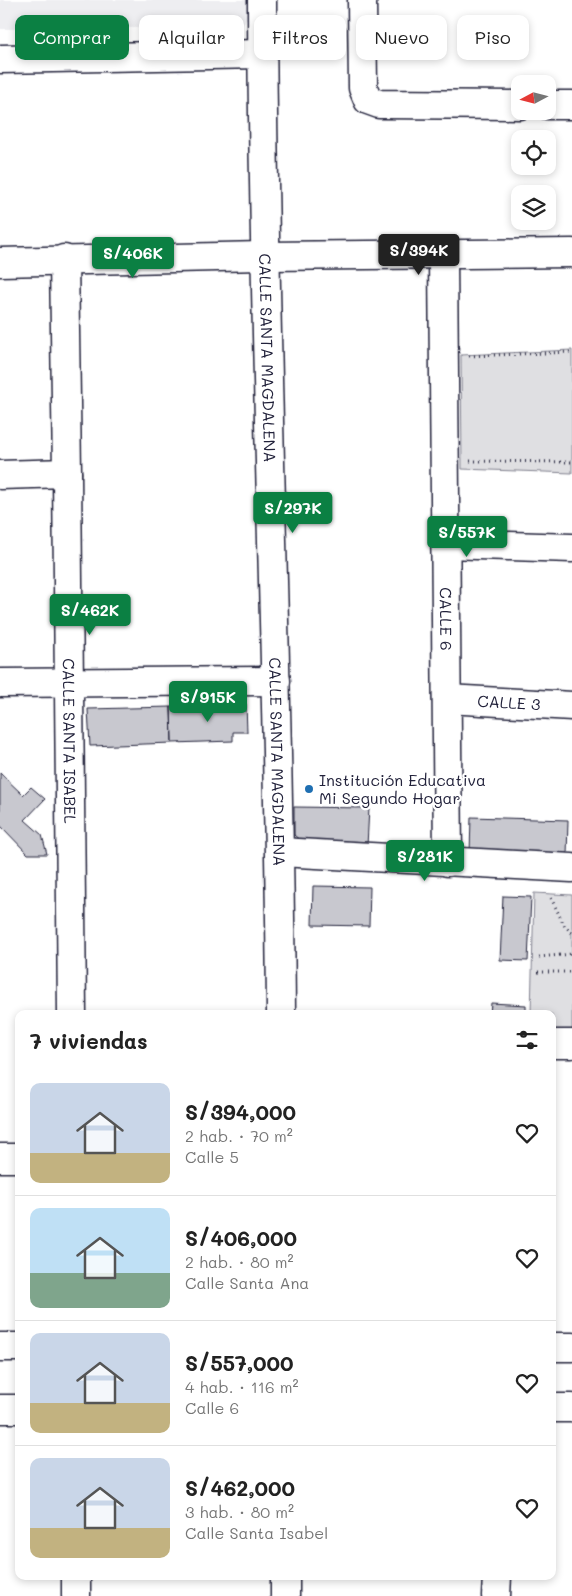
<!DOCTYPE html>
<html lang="es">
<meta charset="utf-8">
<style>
body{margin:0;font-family:Mali,sans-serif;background:#f2f2f2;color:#222;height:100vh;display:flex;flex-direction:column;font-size:19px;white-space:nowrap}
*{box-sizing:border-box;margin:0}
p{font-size:16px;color:#767676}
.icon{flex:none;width:28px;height:28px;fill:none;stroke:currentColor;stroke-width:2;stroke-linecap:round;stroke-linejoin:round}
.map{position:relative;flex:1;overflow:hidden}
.side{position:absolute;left:15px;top:1010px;width:541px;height:570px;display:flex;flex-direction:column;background:#fff;border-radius:10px;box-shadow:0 2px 8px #0003}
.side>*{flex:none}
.banner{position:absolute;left:15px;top:15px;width:542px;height:45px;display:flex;gap:10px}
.needle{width:32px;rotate:263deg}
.fabs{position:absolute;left:511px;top:75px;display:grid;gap:10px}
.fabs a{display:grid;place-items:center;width:45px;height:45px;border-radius:10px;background:#fff;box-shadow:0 2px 8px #0003;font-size:25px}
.price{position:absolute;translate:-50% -42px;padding:0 11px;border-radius:5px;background:#0b8043;color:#fff;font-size:16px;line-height:32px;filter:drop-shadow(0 1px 2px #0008)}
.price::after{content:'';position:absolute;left:50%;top:30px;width:15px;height:11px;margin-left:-8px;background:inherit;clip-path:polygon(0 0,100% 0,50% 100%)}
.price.on{background:#222;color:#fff}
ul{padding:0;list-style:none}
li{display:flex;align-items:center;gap:15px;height:125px;padding:0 15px}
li+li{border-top:1px solid #e0e0e0}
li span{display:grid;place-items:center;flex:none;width:140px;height:100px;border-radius:10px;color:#555}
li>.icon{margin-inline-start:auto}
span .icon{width:60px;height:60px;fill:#fffc;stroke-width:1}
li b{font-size:21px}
h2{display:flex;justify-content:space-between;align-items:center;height:60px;padding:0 15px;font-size:21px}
.chip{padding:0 18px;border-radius:10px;background:#fff;box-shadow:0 2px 8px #0003;font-size:18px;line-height:45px}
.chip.on{background:#0b8043;color:#fff}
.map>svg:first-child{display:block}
.built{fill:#eeeef1}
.green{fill:#dfdfe2;stroke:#80808e}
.building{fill:#c8c8cf;stroke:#22223b}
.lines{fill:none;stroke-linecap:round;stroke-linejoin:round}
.minor-casing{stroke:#22223b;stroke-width:31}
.path{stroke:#22223b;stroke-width:3;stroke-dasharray:1 4;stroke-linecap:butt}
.minor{stroke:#fff;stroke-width:28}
.poi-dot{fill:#1f6fb2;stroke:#fff;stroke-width:2}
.labels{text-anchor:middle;stroke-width:4.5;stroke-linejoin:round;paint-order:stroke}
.street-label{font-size:16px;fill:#22223b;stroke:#fff}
.poi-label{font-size:16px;fill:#22223b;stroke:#fff;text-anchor:start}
</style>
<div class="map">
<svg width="572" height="1596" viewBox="0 0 572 1596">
<rect width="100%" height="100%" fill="#fff"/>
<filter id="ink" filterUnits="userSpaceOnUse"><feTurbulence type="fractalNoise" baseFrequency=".02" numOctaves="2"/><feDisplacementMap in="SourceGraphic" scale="10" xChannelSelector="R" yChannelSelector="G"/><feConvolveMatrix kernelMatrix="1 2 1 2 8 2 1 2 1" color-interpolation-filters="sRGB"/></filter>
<g filter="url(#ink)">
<path class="built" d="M0 0H248V18L241 27 0 29Z"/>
<path class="green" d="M572 350V473L462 469 461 355Z
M534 893 572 895V1031H553L552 1014H531Z"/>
<path class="building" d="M246 704 247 732H233V741L172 743 171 707Z
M171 707 172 743 90 746 88 709Z
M0 773 23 795 31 787 45 799 25 820 42 835 47 854H28L0 825Z
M294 807 369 808 367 846 303 843 294 835Z
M471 817 568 820 567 856 470 853Z
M313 886 370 887 369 926 312 925Z
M503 896 531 897 528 961 500 960Z
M491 1003 526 1005V1014H490Z"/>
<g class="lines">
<g class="minor-casing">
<g id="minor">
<path id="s1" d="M262 0C263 338 279 676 281 1014"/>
<path d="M362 0 363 88 368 100 379 104 520 105"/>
<path d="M0 59 262 54"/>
<path d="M548 105H572"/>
<path id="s2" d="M443 255 448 862"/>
<path id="s3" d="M64 259 67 473 72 1014"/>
<path d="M0 262 266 256 572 253"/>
<path d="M0 475 67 473"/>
<path d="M446 544 572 548"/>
<path d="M0 683 276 681"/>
<path id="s4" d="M447 699 572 706"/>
<path d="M280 852 572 868"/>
<path d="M552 1044H572"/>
<path d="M0 1158H19"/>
<path d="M0 1347H19"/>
<path d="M552 1347H572"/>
<path d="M552 1408H572"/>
<path d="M0 1409H19"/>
<path d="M76 1576V1596"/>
<path d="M285 1576V1596"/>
<path d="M496 1596 497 1576"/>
</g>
</g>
<path class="path" d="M469 356 572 352
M470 461 572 462
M551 898 564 925 572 933
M539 957 572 954
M538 972H572"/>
<use href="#minor" class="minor"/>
</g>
</g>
<circle class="poi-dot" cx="309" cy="789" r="5"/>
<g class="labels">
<g class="street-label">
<text dy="6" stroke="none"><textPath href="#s1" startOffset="358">CALLE SANTA MAGDALENA</textPath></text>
<text dy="6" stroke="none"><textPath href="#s2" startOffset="364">CALLE 6</textPath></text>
<text dy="6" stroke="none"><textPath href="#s4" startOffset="62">CALLE 3</textPath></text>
<text dy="6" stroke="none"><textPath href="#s3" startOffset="482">CALLE SANTA ISABEL</textPath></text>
<text dy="6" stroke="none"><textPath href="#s1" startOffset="762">CALLE SANTA MAGDALENA</textPath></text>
</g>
<g class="poi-label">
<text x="319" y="786">Institución Educativa<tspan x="319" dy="18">Mi Segundo Hogar</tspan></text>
</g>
</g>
</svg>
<div class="fabs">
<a><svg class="needle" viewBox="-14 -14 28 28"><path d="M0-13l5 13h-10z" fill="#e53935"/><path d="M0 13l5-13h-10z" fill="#767676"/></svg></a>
<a><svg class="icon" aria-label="locate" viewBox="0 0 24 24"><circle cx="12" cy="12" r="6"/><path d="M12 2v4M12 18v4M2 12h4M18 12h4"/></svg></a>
<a><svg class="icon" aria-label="layers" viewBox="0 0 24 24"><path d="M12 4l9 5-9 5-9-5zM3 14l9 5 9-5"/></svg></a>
</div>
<b class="price on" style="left:419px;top:276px">S/394K</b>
<b class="price" style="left:133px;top:279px">S/406K</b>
<b class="price" style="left:293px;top:534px">S/297K</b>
<b class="price" style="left:467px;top:558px">S/557K</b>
<b class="price" style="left:90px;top:636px">S/462K</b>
<b class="price" style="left:208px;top:723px">S/915K</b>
<b class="price" style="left:425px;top:882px">S/281K</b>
<div class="banner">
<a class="chip on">Comprar</a>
<a class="chip">Alquilar</a>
<a class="chip">Filtros</a>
<a class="chip">Nuevo</a>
<a class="chip">Piso</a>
</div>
<section class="side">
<h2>7 viviendas<svg class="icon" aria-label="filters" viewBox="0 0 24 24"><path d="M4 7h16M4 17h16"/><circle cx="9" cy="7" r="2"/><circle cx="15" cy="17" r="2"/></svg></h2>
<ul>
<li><span style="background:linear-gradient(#c9d6e8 70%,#c2b280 0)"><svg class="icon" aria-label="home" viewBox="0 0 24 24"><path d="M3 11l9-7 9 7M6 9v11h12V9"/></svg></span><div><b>S/394,000</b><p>2 hab. · 70 m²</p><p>Calle 5</p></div><svg class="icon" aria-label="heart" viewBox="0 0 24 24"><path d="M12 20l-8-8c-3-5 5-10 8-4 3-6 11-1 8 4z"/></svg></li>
<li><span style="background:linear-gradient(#bfe0f5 65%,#7fa58c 0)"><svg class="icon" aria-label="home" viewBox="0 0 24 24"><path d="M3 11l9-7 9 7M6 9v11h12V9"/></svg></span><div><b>S/406,000</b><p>2 hab. · 80 m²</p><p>Calle Santa Ana</p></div><svg class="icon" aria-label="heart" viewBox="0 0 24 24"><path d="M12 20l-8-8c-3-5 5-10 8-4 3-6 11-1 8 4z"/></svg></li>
<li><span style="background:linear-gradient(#c9d6e8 70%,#c2b280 0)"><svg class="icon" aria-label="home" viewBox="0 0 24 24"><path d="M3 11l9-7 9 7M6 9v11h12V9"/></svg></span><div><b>S/557,000</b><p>4 hab. · 116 m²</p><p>Calle 6</p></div><svg class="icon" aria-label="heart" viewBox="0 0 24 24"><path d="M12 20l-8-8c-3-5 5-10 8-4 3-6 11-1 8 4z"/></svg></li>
<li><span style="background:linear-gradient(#c9d6e8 70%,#c2b280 0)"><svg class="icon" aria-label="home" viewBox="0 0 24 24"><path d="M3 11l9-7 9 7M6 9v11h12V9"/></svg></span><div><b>S/462,000</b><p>3 hab. · 80 m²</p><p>Calle Santa Isabel</p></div><svg class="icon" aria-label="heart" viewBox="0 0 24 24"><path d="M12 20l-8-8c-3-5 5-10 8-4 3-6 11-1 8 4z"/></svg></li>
</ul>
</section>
</div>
